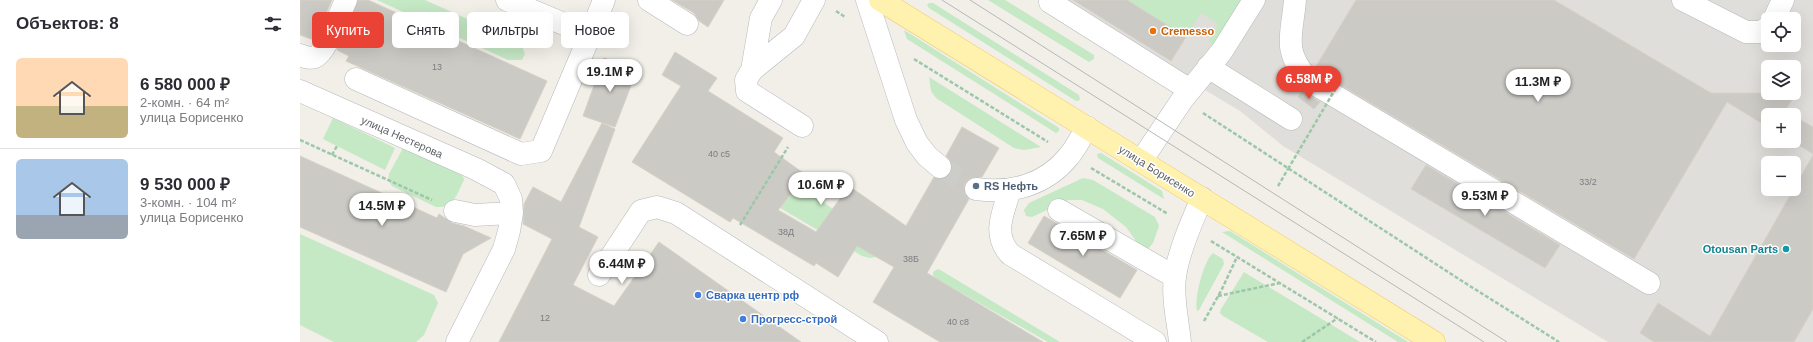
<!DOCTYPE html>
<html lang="ru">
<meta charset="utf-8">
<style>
body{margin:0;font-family:Helvetica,sans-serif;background:#f2f2f3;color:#2b2b33;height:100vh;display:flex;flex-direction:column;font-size:15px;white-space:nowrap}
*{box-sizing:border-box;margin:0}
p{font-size:13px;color:#7c7c81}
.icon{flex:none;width:22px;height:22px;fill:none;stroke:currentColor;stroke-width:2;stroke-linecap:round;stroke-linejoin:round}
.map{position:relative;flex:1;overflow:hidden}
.details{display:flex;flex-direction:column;background:#fff;width:300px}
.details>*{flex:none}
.top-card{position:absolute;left:12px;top:12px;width:380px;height:36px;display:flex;gap:8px}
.buttons{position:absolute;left:1461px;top:12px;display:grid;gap:8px}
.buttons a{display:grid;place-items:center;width:40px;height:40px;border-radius:6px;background:#fff;box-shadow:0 4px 16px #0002;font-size:20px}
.price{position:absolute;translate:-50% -34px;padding:0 9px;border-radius:14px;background:#fff;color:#222;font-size:13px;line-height:26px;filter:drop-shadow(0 1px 2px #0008)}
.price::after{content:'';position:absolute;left:50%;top:24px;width:12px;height:9px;margin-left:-6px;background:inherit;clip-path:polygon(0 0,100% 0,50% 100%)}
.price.current{background:#ea4335;color:#fff}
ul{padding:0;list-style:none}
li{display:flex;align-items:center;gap:12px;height:100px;padding:0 16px}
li+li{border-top:1px solid #e1e1e2}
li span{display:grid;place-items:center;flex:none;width:112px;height:80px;border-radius:6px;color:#555}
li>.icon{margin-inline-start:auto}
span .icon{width:48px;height:48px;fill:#fffc;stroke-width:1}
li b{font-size:17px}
h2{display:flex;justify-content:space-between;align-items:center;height:48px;padding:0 16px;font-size:17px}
.tag{padding:0 14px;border-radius:6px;background:#fff;box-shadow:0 4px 16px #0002;font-size:14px;line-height:36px}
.tag.current{background:#ea4335;color:#fff}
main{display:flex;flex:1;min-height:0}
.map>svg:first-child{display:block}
.industrial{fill:#e0deda;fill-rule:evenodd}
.green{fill:#c5e8c5}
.building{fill:#cccac5;stroke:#d6d1c6}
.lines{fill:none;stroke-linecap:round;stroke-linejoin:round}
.minor-tunnel{stroke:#ccccc8;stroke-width:22;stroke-dasharray:22 11;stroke-linecap:butt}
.minor-casing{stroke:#b5b8bc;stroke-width:23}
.major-casing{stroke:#f2c960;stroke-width:23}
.path{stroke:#9cc7a9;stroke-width:2.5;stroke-dasharray:4 2;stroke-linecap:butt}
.minor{stroke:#fff;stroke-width:22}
.major{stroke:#fff2af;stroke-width:22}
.tram{stroke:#b6b7b8;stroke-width:1}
.path-bridge{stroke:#9cc7a9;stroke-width:2.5;stroke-dasharray:4 2;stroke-linecap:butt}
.food-dot{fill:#e8710a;stroke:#fff;stroke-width:1.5}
.service-dot{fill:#5c6f8a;stroke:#fff;stroke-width:1.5}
.culture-dot{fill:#0f9aa8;stroke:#fff;stroke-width:1.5}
.shop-dot{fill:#3f7fe0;stroke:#fff;stroke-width:1.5}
.labels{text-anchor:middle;stroke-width:3;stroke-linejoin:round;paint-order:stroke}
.number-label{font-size:9px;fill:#7a7d7f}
.food-label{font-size:11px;font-weight:bold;fill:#c56008;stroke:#fff;text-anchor:start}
.street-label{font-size:11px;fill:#5f6368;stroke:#fff}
.service-label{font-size:11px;font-weight:bold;fill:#4e5e75;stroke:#fff;text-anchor:start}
.culture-label{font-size:11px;font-weight:bold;fill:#0d838f;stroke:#fff;text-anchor:end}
.shop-label{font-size:11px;font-weight:bold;fill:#366cbe;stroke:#fff;text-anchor:start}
</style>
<main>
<section class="details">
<h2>Объектов: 8<svg class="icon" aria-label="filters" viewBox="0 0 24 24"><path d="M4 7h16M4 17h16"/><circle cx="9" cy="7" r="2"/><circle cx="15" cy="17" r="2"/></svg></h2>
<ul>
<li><span style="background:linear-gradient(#ffd9b3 60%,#c2b280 0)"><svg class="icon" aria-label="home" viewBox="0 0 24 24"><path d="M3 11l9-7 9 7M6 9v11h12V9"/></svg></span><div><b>6 580 000 ₽</b><p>2-комн. · 64 m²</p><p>улица Борисенко</p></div></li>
<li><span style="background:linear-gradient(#a9c7e8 70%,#9aa5b1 0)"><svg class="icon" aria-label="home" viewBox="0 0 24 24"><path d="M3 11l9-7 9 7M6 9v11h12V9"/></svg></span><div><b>9 530 000 ₽</b><p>3-комн. · 104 m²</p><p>улица Борисенко</p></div></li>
</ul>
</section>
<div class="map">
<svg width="1513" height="342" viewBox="0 0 1513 342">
<rect width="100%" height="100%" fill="#f1efe8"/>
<path class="industrial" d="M755 0H1513V342H1308L983 146 940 111ZM1468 19H1494V45H1468ZM1468 67H1494V93H1468ZM1468 115H1494V141H1468ZM1468 163H1494V189H1468Z"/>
<path class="green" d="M77 0H125L217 41 222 46 225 54 222 60H208Z
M688 0H705L794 55V59L789 62Z
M807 0H944L914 45 908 42 918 24 901 13 886 37 833 4 818 28 797 15Z
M629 3H633L779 95 780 100 776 101 629 8 627 5Z
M604 30 759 128V131L756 133 607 39Z
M629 77 741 147 724 150 714 148 636 98 631 91Z
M33 118 95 148 85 170 23 139Z
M103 148H106L163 176 164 180C157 193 155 208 136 207L92 186 88 180 89 174Z
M801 153 862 191 864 199 798 158 797 154Z
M490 178 577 241 581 256 570 258 562 256 475 205Z
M783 178 793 180 855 217 859 226 853 243 848 249 841 248 826 227 803 209 782 200H768L732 217 726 216 724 210 729 203Z
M930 231 1108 342H1098L922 232Z
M0 234 134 295 138 303 124 335 116 342H34L0 325Z
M913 253 923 259 924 264 899 310 897 311C894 298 904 260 913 253Z
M638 269 642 271 760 342H748L637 279 633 276V272Z
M944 272 947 274 1060 342H968L923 316 920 313 921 309Z"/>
<path class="building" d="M0 0H32L14 40 0 35Z
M58 0H68L247 81 220 139 46 61 49 56 37 50Z
M372 0H424L408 27 399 21 394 13Z
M773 0H827L886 37 871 61Z
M1056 0H1254L1411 93H1496L1485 111 1492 115H1468V127L1427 102 1334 259 1017 71 1015 68Z
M375 52 417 78 408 91 483 138 474 152 506 175 478 210 516 232 549 186 606 226 634 177 644 179 650 175 652 169V163L646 156 662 127 699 148 682 177 671 178 666 182 664 187 665 194 669 199 627 273 743 342H640L573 302 594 267 557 246 538 277 516 263 514 266 433 218 430 222 332 162 381 86 362 75Z
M304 58 337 70 315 127 283 116Z
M1002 91 1020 102 1014 109 998 97Z
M1494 116 1513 127V154L1492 141H1494Z
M302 123 315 129 279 227 298 237 273 285 314 306 359 242 501 342H199L252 239 223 224 224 204 233 187 261 202Z
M1513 155V309L1494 342H1354L1340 333 1358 303 1410 336Z
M0 156 137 218 139 214 152 223 164 226 191 238 163 254 146 292 0 227Z
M1126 165 1260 245 1245 268 1111 189Z
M744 216 837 270 820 298 728 243Z"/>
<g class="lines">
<path class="minor-tunnel" d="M640 167 676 189"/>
<g class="minor-casing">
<path id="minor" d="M207 0 290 35 304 0
M349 0 387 24
M471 0 461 18 452 70 446 80 447 91 502 126
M567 0 606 120 617 143 627 156 640 167
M995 0C992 36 982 49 1008 80L1349 283
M1383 0 1446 32H1462L1468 27
M750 2 890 90
M1474 19 1483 0
M0 55C5 57 10 59 15 57 26 53 40 12 46 0
M908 67 991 119
M452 70 494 36 514 0
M56 79 221 154 241 151 290 35
M0 91 176 169 204 184 211 199 212 213 209 231 204 249 157 342
M841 161 882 100 922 51 954 0
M676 189C711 194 746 185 769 156 776 148 781 137 787 127
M710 190C703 213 692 234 710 254L855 342
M759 210 875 277
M155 211 175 215 212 213
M299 275 341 211 357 207 376 213 577 342
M880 342C878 321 872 298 875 277 878 253 892 221 902 198"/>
</g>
<g class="major-casing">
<path id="major" d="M580 0 1134 342"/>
</g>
<path class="path" d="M536 11 545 17
M614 59 748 142
M903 113 1162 281 1259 342
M0 140 132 200
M32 155 37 146
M791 168 868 214
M978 186 988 169
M440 225 488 147
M911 241 1076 342
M918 296 980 283
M904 321 921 291 937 257
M1002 342 1038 318"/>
<use href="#minor" class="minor"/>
<use href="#major" class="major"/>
<path class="tram" d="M642 0 1184 342
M670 0 1207 342"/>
<path class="path-bridge" d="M988 169 1036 88"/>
</g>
<circle class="food-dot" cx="853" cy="31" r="4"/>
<circle class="service-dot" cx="676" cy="186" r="4"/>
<circle class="culture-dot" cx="1486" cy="249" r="4"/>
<g class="shop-dot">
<circle cx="398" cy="295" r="4"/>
<circle cx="443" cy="319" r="4"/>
</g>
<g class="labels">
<g class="number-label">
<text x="137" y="70">13</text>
<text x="419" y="157">40 с5</text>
<text x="1288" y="185">33/2</text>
<text x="486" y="235">38Д</text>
<text x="611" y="262">38Б</text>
<text x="245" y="321">12</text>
<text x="658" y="325">40 с8</text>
</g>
<g class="food-label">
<text x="861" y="35">Cremesso</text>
</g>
<g class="street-label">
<text transform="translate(102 137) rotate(24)" y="4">улица Нестерова</text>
<text transform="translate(857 171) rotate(32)" y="4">улица Борисенко</text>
</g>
<g class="service-label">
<text x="684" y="190">RS Нефть</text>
</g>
<g class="culture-label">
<text x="1478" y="253">Otousan Parts</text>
</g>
<g class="shop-label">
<text x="406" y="299">Сварка центр рф</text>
<text x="451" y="323">Прогресс-строй</text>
</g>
</g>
</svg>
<div class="buttons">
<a><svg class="icon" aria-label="locate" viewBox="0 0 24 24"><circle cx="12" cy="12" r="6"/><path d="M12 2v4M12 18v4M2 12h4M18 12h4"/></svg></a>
<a><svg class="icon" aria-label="layers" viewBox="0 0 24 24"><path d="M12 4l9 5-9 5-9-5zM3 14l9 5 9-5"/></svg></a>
<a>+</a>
<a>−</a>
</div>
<b class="price" style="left:310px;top:93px">19.1M ₽</b>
<b class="price current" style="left:1009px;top:100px">6.58M ₽</b>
<b class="price" style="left:1238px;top:103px">11.3M ₽</b>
<b class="price" style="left:521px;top:206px">10.6M ₽</b>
<b class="price" style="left:1185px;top:217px">9.53M ₽</b>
<b class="price" style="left:82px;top:227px">14.5M ₽</b>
<b class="price" style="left:783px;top:257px">7.65M ₽</b>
<b class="price" style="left:322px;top:285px">6.44M ₽</b>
<div class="top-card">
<a class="tag current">Купить</a>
<a class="tag">Снять</a>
<a class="tag">Фильтры</a>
<a class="tag">Новое</a>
</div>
</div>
</main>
